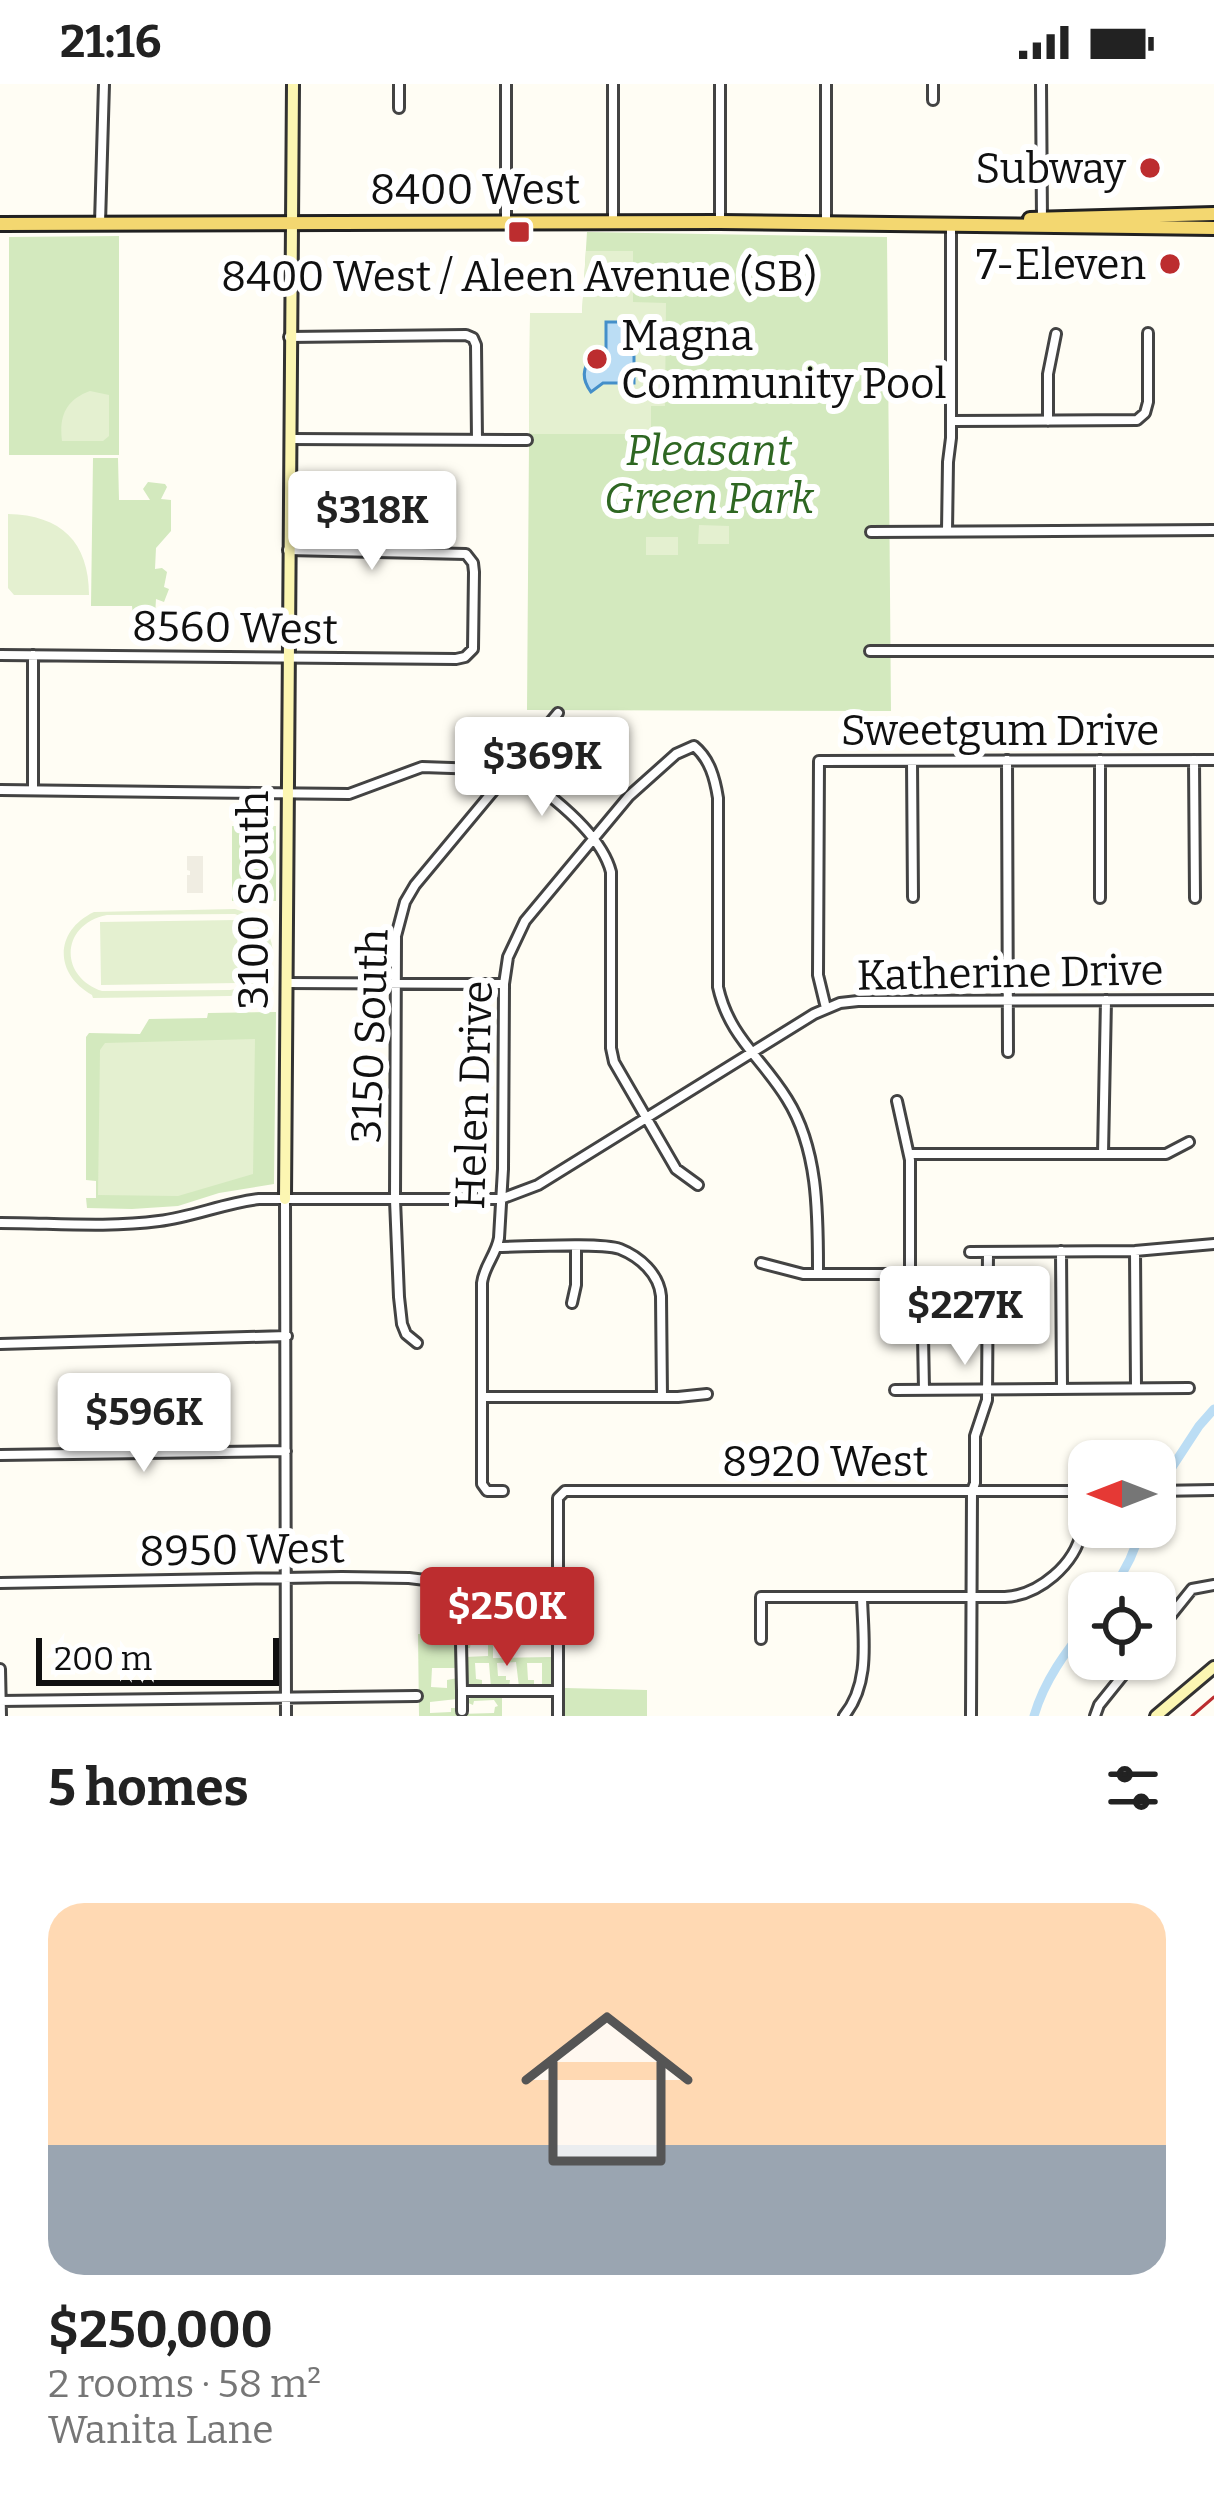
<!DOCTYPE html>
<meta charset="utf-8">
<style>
body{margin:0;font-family:Bitter,serif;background:#f6f6f6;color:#222;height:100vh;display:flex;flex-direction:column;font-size:45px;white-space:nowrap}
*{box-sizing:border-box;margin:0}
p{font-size:39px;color:#767676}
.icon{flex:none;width:66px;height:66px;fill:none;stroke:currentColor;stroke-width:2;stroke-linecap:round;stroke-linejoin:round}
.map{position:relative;height:1632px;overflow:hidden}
.drawer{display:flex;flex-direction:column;background:#fff;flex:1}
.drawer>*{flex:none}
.needle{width:78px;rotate:270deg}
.controls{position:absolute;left:1068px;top:1356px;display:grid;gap:24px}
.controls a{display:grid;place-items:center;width:108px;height:108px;border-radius:24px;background:#fff;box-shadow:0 3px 9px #0004;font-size:60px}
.scale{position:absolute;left:36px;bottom:30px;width:243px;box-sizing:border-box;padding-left:12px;border:6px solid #101010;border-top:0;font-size:33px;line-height:42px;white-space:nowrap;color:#101010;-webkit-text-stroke:9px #fff;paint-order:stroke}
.price{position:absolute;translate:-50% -102px;padding:0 27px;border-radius:12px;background:#fff;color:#222;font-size:39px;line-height:78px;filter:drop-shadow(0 3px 6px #0008)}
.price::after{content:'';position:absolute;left:50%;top:72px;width:36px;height:27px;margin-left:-18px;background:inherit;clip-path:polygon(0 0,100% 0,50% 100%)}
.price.selected{background:#bc2d2f;color:#fff}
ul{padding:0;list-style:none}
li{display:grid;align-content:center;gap:24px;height:636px;padding:0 48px}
li span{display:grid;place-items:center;height:372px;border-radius:36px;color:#555}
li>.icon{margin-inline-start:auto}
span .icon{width:216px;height:216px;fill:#fffc;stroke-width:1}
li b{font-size:51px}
h2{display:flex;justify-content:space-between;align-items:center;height:144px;padding:0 48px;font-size:51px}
.status{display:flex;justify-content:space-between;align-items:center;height:84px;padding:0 60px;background:#fff;direction:ltr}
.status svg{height:33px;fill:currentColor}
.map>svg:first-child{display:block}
.green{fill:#d3e9be}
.pitch{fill:#e4f0d0;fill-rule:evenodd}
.plaza{fill:#f0ede2}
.water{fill:#bbddf4;stroke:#448fc9;stroke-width:3}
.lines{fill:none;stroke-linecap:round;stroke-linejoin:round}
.canal{stroke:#bbddf4;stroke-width:9}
.street-casing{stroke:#434343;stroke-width:14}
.secondary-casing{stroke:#323232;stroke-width:16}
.primary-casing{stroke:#212121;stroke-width:18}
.street{stroke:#fff;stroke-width:8}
.secondary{stroke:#fcf6b2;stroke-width:10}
.primary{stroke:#f3d770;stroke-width:12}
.rail{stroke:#bc2d2f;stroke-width:3}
.poi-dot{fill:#bc2d2f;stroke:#fff;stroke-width:4.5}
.labels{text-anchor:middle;stroke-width:12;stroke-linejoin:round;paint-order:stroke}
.poi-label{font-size:42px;fill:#101010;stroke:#fff;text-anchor:end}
.street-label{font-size:42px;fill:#101010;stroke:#fff}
.park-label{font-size:42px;font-style:italic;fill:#2e6722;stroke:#fff}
</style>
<div class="status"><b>21:16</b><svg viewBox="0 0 49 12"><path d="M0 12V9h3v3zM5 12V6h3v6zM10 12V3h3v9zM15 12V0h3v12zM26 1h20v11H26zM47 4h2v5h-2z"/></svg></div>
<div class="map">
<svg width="1214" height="1632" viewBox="0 0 1214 1632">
<rect width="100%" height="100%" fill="#fffdf4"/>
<path class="green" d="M587 148 887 153 891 627 527 626 530 229H582Z
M119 152V371H9V153Z
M93 374H118L119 416H150L143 405 148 398 165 400 167 403 161 415 171 416V447L156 464 155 485 162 484 167 488 164 503 169 505 164 518 156 515 155 532H133L132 522H91Z
M232 742H276V817H232Z
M276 928 274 1100 219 1109 178 1122 132 1125 87 1124 86 1114H96V1097L86 1096V953L89 949 140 950 149 935 207 934 208 929Z
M418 1550H493V1574L552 1573V1602L542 1601V1579H527L528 1596H534V1601L519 1603 516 1578 497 1579 498 1592H506V1596H510L509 1603 491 1604 489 1579H475L476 1595 482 1596V1601L471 1602 466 1596 465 1573 488 1572V1557L471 1558 470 1564H467V1558H457V1584H432L431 1603 447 1604V1596L458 1594 457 1615 430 1618V1629L451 1628V1624H456L459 1630 494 1629 495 1623 498 1622 494 1616 474 1617 473 1621 466 1618 474 1611H502V1632H419Z
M565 1604 647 1606V1632H565Z"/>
<path class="pitch" d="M586 167H633V218L666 219 665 322H651V350H529L530 229H582Z
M90 307 109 311V352L103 357H62C59 333 65 316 90 307Z
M8 430C61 431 89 458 89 511H14L8 504Z
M699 441 729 442V460H698Z
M646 453H678V471H646Z
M235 825C288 839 284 904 230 912L93 914 92 911C54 890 54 847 94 828ZM235 830C281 845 277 899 230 906L102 907C58 892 61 840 107 831Z
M237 836 238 899 101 901 100 838Z
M255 955 253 1090 178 1112 98 1111 100 966 105 959Z"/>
<path class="plaza" d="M187 772H203V809H187V791H190V787L187 786Z"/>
<path class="water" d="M606 238H634V299H603L591 308C582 296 582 284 592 273L602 283H606Z"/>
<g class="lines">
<path class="canal" d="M1163 1397 1199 1342 1214 1325
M1112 1509 1130 1475 1143 1443
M1034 1632C1044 1597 1066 1567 1089 1539"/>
<g class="street-casing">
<path id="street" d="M933 0V16
M1041 0 1042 136
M399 24V0
M506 138V0
M613 138V0
M720 138V0
M100 139 104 0
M826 139V0
M289 253 466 251 473 254 476 261 477 356
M951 337 1137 336 1145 329 1148 318V249
M1048 337V290L1056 250
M290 355 527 356
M947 447 948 378 951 354V141
M871 448 1214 446
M870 567H1214
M0 571 456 575 465 573 473 565 474 488 473 479 466 470 288 466
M1007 676 1008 968
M1100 676V814
M1194 676 1195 814
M912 677 913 813
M0 706 349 710 422 683 510 686 520 690C552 712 601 749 611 788V964L614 978 676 1085 698 1101
M33 706V571
M286 899 504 900
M826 924 818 891 819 677 1214 676
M897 1017 910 1076V1232
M909 1070H1166L1189 1058
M1103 1070 1106 916
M285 1115 286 1632
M0 1139C52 1139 107 1144 159 1137 193 1133 224 1119 259 1115H501L538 1101 814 930 840 919 858 917 1214 916
M497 1163C522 1163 601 1158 620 1165 640 1173 659 1190 661 1212L662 1313
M1061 1167 1062 1304
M1135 1167 1136 1304
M970 1168 1135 1167 1214 1160
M761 1179 803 1190H910
M572 1219 576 1201V1163
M923 1251 924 1306
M417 1259 406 1250 402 1240 399 1213 395 1116 396 852 405 818 415 801 558 629
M0 1260 287 1252
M895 1306 1189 1304
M482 1313H678L707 1310
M0 1371 286 1367
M503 1407H487L482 1400V1199C484 1182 496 1171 499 1154L503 1085 504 900 508 873 525 837 629 712 676 670 694 662C710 675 715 695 718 714V903C729 953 762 974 787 1015 819 1066 818 1132 818 1190
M1155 1407 1214 1406
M0 1499 342 1493 409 1494 450 1499 557 1501
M1155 1551 1192 1505 1214 1501
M761 1555V1513H1005C1039 1511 1075 1481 1082 1446 1084 1434 1083 1420 1083 1407
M461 1559 462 1607H558
M0 1585 1 1632
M0 1617 417 1612
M462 1627V1607
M558 1632V1414L565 1407H1089
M844 1632C871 1599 863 1554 862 1513
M971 1632 972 1407 975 1399V1352L987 1316 988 1168
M1095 1632 1099 1621 1136 1575"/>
</g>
<g class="secondary-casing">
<path id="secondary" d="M285 1115 293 0
M1156 1632 1214 1583"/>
</g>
<g class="primary-casing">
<path id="primary" d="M1030 135 1214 130
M0 140 720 138 1214 144"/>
</g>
<use href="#street" class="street"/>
<use href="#secondary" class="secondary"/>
<use href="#primary" class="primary"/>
<path class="rail" d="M1192 1632 1214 1613"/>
</g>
<g class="poi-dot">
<circle cx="1150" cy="84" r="12"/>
<rect x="507" y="136" width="24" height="24" rx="6"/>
<circle cx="1170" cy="180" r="12"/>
<circle cx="597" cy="275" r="12"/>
</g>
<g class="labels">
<g class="poi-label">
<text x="1126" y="99">Subway</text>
<text x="1146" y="195">7-Eleven</text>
<text x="519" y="207" text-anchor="middle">8400 West / Aleen Avenue (SB)</text>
<text x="621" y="266" text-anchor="start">Magna<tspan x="621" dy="48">Community Pool</tspan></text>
</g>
<g class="street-label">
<text x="475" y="120">8400 West</text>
<text transform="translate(235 543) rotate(1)" y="15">8560 West</text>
<text x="1000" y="661">Sweetgum Drive</text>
<text transform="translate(253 816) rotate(-90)" y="15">3100 South</text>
<text transform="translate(1010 888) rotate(-1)" y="15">Katherine Drive</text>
<text transform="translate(369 952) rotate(-88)" y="15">3150 South</text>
<text transform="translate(473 1011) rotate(-88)" y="15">Helen Drive</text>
<text x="825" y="1392">8920 West</text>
<text transform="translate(242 1465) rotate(-1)" y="15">8950 West</text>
</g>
<g class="park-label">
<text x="709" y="381">Pleasant<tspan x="709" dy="48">Green Park</tspan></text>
</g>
</g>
</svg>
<div class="controls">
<a><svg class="needle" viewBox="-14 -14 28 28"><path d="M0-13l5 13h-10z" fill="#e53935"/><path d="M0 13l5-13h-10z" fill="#767676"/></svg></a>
<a><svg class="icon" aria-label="locate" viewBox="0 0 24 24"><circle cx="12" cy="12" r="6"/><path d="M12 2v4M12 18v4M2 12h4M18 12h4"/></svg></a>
</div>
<div class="scale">200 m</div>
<b class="price" style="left:372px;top:489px">$318K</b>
<b class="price" style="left:542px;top:735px">$369K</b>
<b class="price" style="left:965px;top:1284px">$227K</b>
<b class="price" style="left:144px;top:1391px">$596K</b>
<b class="price selected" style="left:507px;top:1585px">$250K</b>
</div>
<section class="drawer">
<h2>5 homes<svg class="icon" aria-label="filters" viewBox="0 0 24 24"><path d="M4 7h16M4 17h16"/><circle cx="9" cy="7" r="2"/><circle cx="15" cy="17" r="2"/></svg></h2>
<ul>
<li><span style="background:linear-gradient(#ffd9b3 65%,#9aa5b1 0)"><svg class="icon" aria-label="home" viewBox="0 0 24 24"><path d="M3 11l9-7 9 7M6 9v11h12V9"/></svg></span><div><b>$250,000</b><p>2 rooms · 58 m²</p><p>Wanita Lane</p></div></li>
</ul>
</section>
